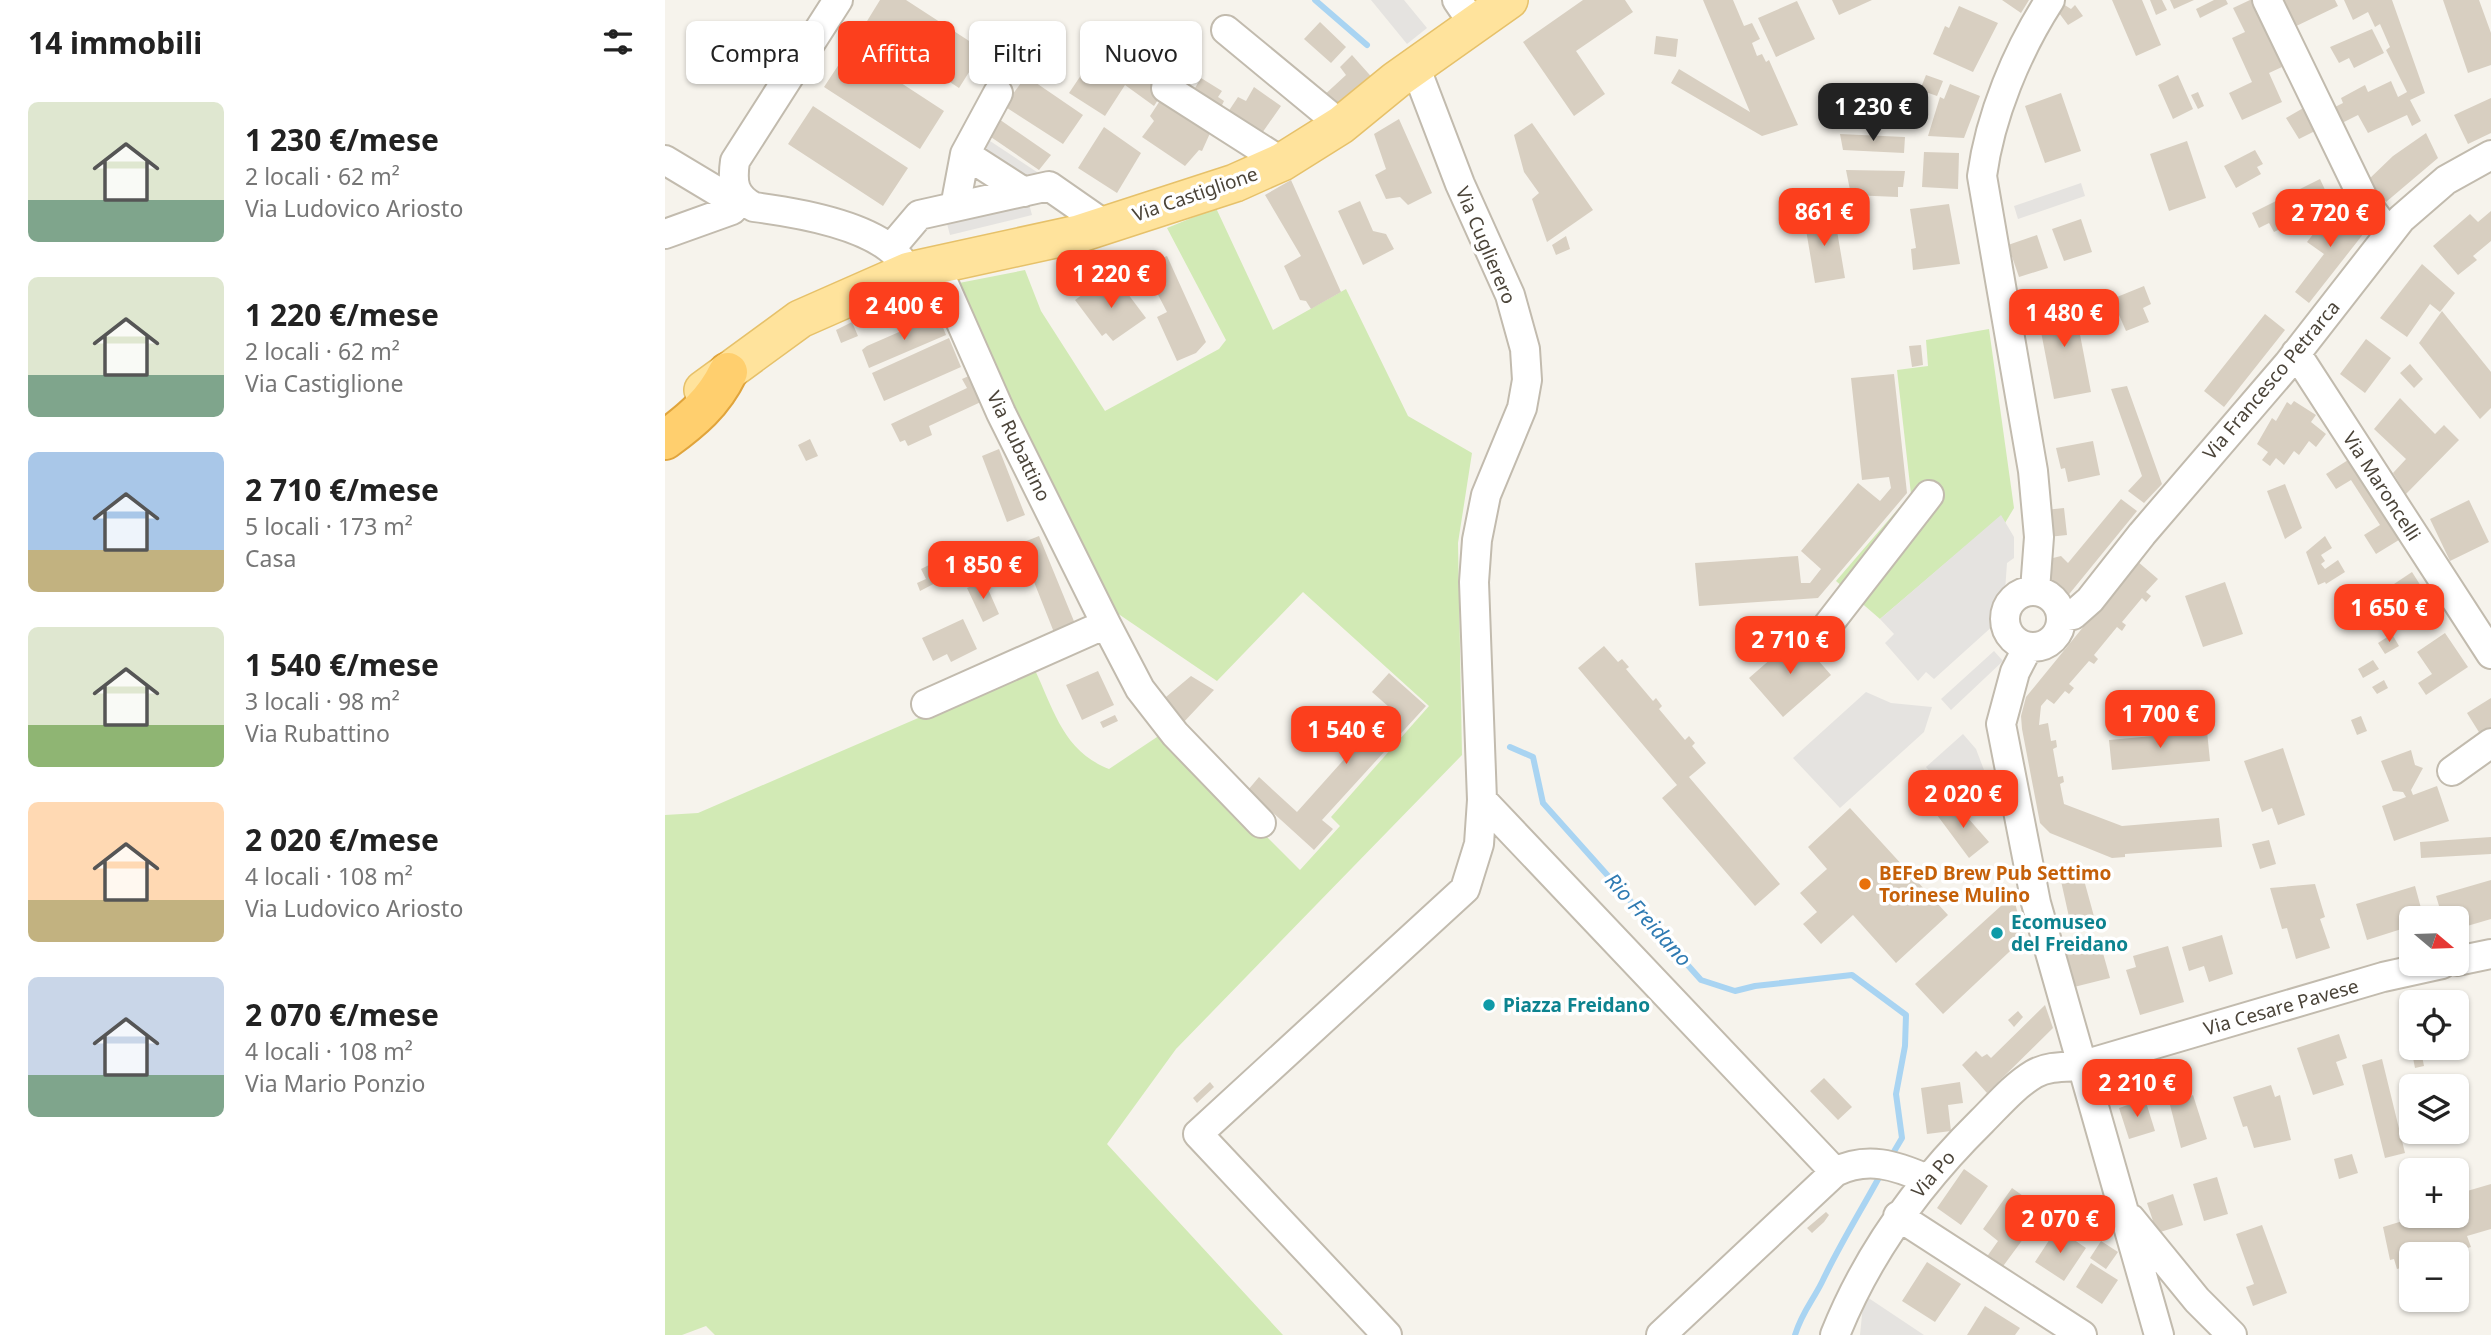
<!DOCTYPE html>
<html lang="it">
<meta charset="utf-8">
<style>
body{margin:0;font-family:"Noto Sans",sans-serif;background:#f6f6f6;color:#222;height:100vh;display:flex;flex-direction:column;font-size:26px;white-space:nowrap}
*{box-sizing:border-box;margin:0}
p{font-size:23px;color:#767676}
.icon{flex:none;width:38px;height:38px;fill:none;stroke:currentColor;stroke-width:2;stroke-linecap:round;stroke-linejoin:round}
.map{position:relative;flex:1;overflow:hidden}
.side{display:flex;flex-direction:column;background:#fff;width:665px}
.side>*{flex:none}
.hud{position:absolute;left:21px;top:21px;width:665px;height:63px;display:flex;gap:14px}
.needle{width:46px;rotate:109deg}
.tools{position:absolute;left:1734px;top:906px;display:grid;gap:14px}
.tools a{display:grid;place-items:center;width:70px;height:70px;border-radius:10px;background:#fff;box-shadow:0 2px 5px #0004;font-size:35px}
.price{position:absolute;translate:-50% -60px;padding:0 16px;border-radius:14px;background:#fc3f1d;color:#fff;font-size:23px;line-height:46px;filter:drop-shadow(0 2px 4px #0008)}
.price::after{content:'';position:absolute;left:50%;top:42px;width:21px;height:16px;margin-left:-10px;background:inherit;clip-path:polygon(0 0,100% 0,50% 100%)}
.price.active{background:#222;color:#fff}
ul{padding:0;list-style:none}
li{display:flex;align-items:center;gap:21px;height:175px;padding:0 28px}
li span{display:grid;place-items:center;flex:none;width:196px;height:140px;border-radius:10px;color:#555}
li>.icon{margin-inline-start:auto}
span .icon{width:84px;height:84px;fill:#fffc;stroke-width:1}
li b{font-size:30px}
h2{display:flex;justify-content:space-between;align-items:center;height:84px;padding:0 28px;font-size:30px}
.tag{padding:0 24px;border-radius:10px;background:#fff;box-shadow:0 2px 5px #0004;font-size:24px;line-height:63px}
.tag.active{background:#fc3f1d;color:#fff}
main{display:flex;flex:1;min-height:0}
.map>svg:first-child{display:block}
.green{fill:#d2eab5}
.parking{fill:#e5e3e0}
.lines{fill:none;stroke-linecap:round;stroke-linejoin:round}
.stream{stroke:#a9d4f2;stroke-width:6}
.building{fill:#d8cfc1}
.minor-casing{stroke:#c2bbae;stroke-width:32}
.major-casing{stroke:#e6c16a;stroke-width:40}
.highway-casing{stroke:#e0a43c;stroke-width:42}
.minor{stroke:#fff;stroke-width:28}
.major{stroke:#ffe39c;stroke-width:37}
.highway{stroke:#ffcf6e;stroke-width:38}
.food-dot{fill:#e8710a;stroke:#fff;stroke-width:2.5}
.culture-dot{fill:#0f9aa8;stroke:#fff;stroke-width:2.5}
.labels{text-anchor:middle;stroke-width:7;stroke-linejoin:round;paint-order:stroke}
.street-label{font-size:19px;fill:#4b4439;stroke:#fff}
.food-label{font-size:19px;font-weight:bold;fill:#c56008;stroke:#fff;text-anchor:start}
.culture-label{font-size:19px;font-weight:bold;fill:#0d838f;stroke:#fff;text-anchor:start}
.water-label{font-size:21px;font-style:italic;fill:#2e7ab2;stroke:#fff}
</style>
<main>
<section class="side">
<h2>14 immobili<svg class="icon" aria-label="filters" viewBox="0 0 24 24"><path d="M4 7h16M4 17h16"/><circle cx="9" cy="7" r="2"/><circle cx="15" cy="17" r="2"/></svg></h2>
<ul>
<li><span style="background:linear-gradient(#dfe7d0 70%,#7fa58c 0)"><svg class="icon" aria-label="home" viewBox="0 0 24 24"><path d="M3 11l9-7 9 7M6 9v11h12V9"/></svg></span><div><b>1 230 €/mese</b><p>2 locali · 62 m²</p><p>Via Ludovico Ariosto</p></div></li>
<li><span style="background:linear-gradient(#dfe7d0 70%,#7fa58c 0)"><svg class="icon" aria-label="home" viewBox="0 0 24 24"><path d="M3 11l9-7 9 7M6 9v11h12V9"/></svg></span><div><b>1 220 €/mese</b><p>2 locali · 62 m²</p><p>Via Castiglione</p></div></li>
<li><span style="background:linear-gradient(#a9c7e8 70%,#c2b280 0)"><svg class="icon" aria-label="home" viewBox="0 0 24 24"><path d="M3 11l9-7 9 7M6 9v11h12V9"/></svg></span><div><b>2 710 €/mese</b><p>5 locali · 173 m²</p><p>Casa</p></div></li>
<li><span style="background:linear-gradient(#dfe7d0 70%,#8fb573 0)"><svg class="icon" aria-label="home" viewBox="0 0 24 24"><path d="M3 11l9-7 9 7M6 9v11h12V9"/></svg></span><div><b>1 540 €/mese</b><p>3 locali · 98 m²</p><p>Via Rubattino</p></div></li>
<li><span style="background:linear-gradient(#ffd9b3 70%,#c2b280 0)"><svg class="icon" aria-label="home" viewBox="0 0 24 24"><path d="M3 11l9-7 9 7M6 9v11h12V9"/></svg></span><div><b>2 020 €/mese</b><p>4 locali · 108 m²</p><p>Via Ludovico Ariosto</p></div></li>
<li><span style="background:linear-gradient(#c9d6e8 70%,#7fa58c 0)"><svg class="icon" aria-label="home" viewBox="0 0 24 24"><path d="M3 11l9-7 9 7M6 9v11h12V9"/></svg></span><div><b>2 070 €/mese</b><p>4 locali · 108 m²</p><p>Via Mario Ponzio</p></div></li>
</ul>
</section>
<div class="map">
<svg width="1826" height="1335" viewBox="0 0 1826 1335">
<rect width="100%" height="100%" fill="#f6f3ec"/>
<path class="green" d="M551 208 608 330 681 289 743 416 807 453 793 543 797 755 511 1049 442 1144 618 1335H50L41 1326 17 1335H0V815L33 813 369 668C389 710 398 751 444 769L498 733 635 870 675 826 666 817 764 706 638 592 552 681 452 613 434 595 321 353 294 283 360 270 376 311 440 411 554 349 561 340 502 228Z
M1324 329 1349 508 1340 523 1336 516 1215 619 1171 581 1246 494 1232 370 1263 366 1261 340Z"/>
<path class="parking" d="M706 0H739L762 28 742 44Z
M319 137 375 174 359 180 316 154Z
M1416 183 1420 196 1353 219 1349 206Z
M363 200 367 215 285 235 281 220Z
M1336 515 1349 537V558L1342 563 1340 591 1330 624 1269 679 1261 672 1253 681 1220 643 1229 634 1215 619Z
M1329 651 1338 661 1286 710 1276 699Z
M1201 692 1226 703 1267 707 1259 732 1175 808 1128 758Z
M1298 734 1311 749 1319 770 1287 798 1261 767Z
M1199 1295 1259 1335H1195Z"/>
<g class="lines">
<path class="stream" d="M650 0 702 45
M845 747 868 757 878 803 1036 980 1070 991 1090 986 1187 975 1241 1015 1240 1046 1231 1094 1237 1138 1224 1160
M1130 1335C1137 1312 1147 1302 1157 1282 1175 1244 1197 1209 1217 1172"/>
</g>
<path class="building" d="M215 0H241L318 50 294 88 199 26Z
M918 0H960L968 12 911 51 940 94 909 116 858 42Z
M1038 0H1068L1079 26 1087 23 1095 39 1087 43 1092 56 1097 54 1101 62 1104 60 1133 125 1097 136 1006 83 1014 69 1085 112Z
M1167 0H1207L1174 15Z
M1337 0H1364L1356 13Z
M1447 0H1477L1496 45 1471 56Z
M1485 0H1497L1502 10 1491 15Z
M1505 0H1529L1509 9Z
M1549 0H1561L1563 4 1535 18 1531 9Z
M1585 0H1588L1617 67 1604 73 1617 102 1577 120 1564 93 1587 82 1567 38 1580 32 1568 8Z
M1611 0H1670L1673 6 1623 30Z
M1679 0H1727L1760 93 1745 100 1756 121 1747 126 1742 115 1703 133 1693 115 1669 127 1662 111 1678 103 1676 98 1700 85 1703 92 1726 81 1733 97 1742 92 1721 50 1725 47 1715 24 1710 27 1703 12 1688 20Z
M1778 0H1814L1826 33V65L1803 73Z
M1132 1 1150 39 1111 57 1093 18Z
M1398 4 1406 9 1410 5 1418 16 1403 25 1394 13Z
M1294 6 1333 23 1308 72 1268 54 1280 26 1284 28Z
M655 22 681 47 666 63 639 39Z
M1707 29 1719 53 1689 68 1684 58 1674 63 1665 47Z
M991 36 1013 39 1011 57 989 54Z
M435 47 464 68 472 57 506 80 489 106 460 85 440 116 404 93Z
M184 49 279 111 255 149 159 87Z
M687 55 711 82 676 116 656 98 681 75 675 67Z
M1261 75 1278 81 1272 96 1255 90Z
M1513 75 1528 109 1508 119 1493 85Z
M361 76 418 115 398 144 339 106Z
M536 78 557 91 553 97 559 101 556 107 530 88Z
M1285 84 1315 96 1299 138 1263 136 1275 97 1279 99Z
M589 87 616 106 595 136 561 115 573 97 581 101Z
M1533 92 1539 106 1533 109 1526 95Z
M1396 93 1416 151 1380 163 1360 106Z
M498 96 546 131 537 151 534 150 520 166 477 137 489 121 485 116Z
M1826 98V133L1803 144 1789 115Z
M148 106 243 168 218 206 123 144Z
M1640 107 1652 130 1634 139 1621 118Z
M331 117 386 155 374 170 320 133Z
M734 119 767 193 743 205 735 197 721 199 710 175 721 169 709 134Z
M867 123 928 210 882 242 867 199 874 193 859 172 849 135Z
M439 127 476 153 452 193 413 168Z
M1761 133 1773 158 1721 202 1702 181 1728 156Z
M1175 134 1240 137 1239 153 1178 150Z
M1522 141 1541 198 1504 211 1485 154Z
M1590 150 1598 164 1592 167 1596 174 1571 188 1559 166Z
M1259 152 1294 153 1293 189 1257 187Z
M1181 170 1240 171 1238 187H1233V197L1186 195Z
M1655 179 1662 194 1622 214 1627 223 1609 232 1604 223 1594 228 1587 213Z
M626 180 676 292 646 309 641 301 635 300 619 266 636 256 600 195Z
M695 201 708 231 721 234 729 249 698 265 673 211Z
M1284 204 1295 264 1248 270 1246 249 1251 248 1245 209Z
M1670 206 1676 210 1678 207 1690 217 1686 223 1699 233 1644 303 1630 292 1659 254 1642 242Z
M1826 211V241L1808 256 1812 260 1793 275 1768 246 1805 214 1813 222Z
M1169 213 1180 278 1150 283 1139 218Z
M1416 219 1427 252 1399 261 1387 229Z
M1372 235 1383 268 1354 277 1343 245Z
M901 236 905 249 891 255 887 245Z
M502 256 541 342 531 353 512 361 492 317 502 312 478 266Z
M1757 264 1790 293 1775 312 1765 304 1742 337 1715 318Z
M451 278 481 318 448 341 441 333 437 336 410 300 432 284 436 290Z
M1479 286 1486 304 1478 308 1484 322 1461 331 1447 299Z
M1408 298 1426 392 1389 399 1371 306Z
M1777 311 1826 372V408L1815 419 1754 343Z
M1600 314 1620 330 1559 407 1539 391Z
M273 315 281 335 204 368 197 350 202 346Z
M187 322 193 336 176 343 171 330Z
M284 338 296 367 219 401 207 373Z
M1701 339 1726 358 1700 393 1675 374Z
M1256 345 1258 365 1247 367 1244 346Z
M1745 364 1758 379 1749 388 1735 373Z
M1229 374 1242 493 1153 598 1034 606 1030 563 1133 556 1136 583H1145L1156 569 1136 551 1179 500 1193 483 1215 501 1226 488 1224 477 1197 480 1186 378Z
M306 375 318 401 264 426 267 435 243 446 240 440 235 442 226 424 302 388 297 379Z
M1462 386 1497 484 1479 503 1463 491 1477 476 1446 389Z
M1735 398 1770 434 1779 425 1794 440 1741 494 1728 473 1741 459 1709 429Z
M1629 401 1651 415 1646 422 1661 434 1651 447 1644 441 1634 455 1629 451 1619 465 1611 458 1605 466 1597 460 1603 452 1592 444 1607 418 1611 421 1622 402 1626 405Z
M145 439 153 456 141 461 133 445Z
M1428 441 1435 475 1403 482 1400 468 1396 469 1391 448Z
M334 449 360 515 342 522 317 456Z
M1691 455 1742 535 1711 554 1699 535 1715 525 1686 480 1671 489 1661 474Z
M1620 484 1637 528 1620 539 1602 491Z
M1456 499 1472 511 1401 598 1385 585 1388 558 1396 556 1403 563Z
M1804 500 1824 542 1785 561 1765 519Z
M1399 508 1402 535 1383 537 1380 510Z
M374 536 413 631 392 640 354 544Z
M1660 536 1667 548 1656 555 1660 561 1656 564 1660 569 1673 560 1680 572 1661 584 1660 582 1653 585 1641 552Z
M272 561 280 578 255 591 252 583 261 579 256 569Z
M1472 561 1493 579 1481 592 1486 596 1481 602 1477 598 1457 622 1461 625 1457 631 1452 627 1429 655 1433 659 1429 664 1424 661 1404 684 1409 688 1404 694 1400 691 1389 704 1382 699 1376 706 1374 725 1383 723 1386 741 1391 740 1392 747 1388 749 1393 777 1398 776 1399 782 1395 784 1399 804 1457 826 1554 818 1557 847 1460 854V857L1447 858 1385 833 1375 823 1357 729 1356 716 1361 697Z
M1747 572 1773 613 1747 630 1720 590Z
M319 580 334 614 318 622 302 588Z
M1560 582 1578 634 1538 647 1520 596Z
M1693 585 1700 595 1685 604 1679 595Z
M298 619 312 649 286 662 282 654 268 661 257 638Z
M1780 633 1803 667 1761 695 1753 683 1767 674 1752 652Z
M1727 634 1734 646 1720 654 1713 643Z
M1132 636 1166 675 1118 717 1084 678Z
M939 646 953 662 957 659 964 667 961 669 988 701 991 698 997 706 994 709 1020 740 1024 736 1030 743 1027 746 1041 763 1024 777 1115 884 1090 906 997 798 1012 785 913 668Z
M1708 660 1714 669 1698 678 1693 669Z
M433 671 449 705 417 720 401 685Z
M724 673 761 706 657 820 668 829 649 850 583 790 594 777 632 812 725 708 707 692Z
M526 676 549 690 516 725 495 702Z
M1719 680 1723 688 1712 694 1707 687Z
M1826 698V731L1817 737 1802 713Z
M450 715 453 721 438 728 435 722Z
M1696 716 1702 731 1692 735 1686 720Z
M1542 731 1545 761 1447 770 1444 740Z
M1618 748 1640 815 1613 825 1607 808 1597 812 1579 761Z
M1746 750 1750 765 1758 768 1746 790 1748 795 1772 786 1784 821 1729 841 1717 806 1741 797 1738 792 1728 791 1716 761Z
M1288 801 1324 842 1304 858 1272 815Z
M1185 808 1283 915 1231 963 1188 915 1156 944 1138 924 1152 912 1135 893 1162 869 1143 847Z
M1826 837V854L1756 858 1755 842Z
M1604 840 1611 864 1595 869 1587 844Z
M1409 868 1423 878 1419 880 1430 920 1406 926 1394 872Z
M1826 880V919L1792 929V919H1778L1771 896Z
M1650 884 1660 917 1655 919 1665 948 1631 959 1622 928 1617 929 1605 888Z
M1750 886 1759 919H1746V926L1702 940 1691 904Z
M1348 895 1359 938 1278 1014 1250 984Z
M1557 935 1568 974 1544 982 1539 966 1524 971 1517 947Z
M1434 939 1445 978 1409 987 1399 948Z
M1503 946 1519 1002 1475 1015 1461 970 1471 967 1468 956Z
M1380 1005 1388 1028 1322 1093 1297 1065 1311 1051 1317 1057 1322 1054 1326 1058Z
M1353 1011 1358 1017 1349 1027 1343 1020Z
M1674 1034 1682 1058 1671 1062 1679 1085 1648 1095 1632 1048Z
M1757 1056 1759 1066 1750 1068 1748 1058Z
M1717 1059 1740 1153 1720 1158 1697 1065Z
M1478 1073 1482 1084 1468 1088 1464 1078Z
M1159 1078 1187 1107 1173 1120 1145 1091Z
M545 1082 549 1087 532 1103 528 1098Z
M1295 1082 1298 1103 1283 1105 1286 1131 1262 1134 1256 1088Z
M1606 1085 1610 1097 1615 1095 1626 1140 1589 1148 1582 1126 1578 1127 1568 1097Z
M1528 1095 1542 1139 1516 1148 1505 1105Z
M1480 1099 1490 1131 1464 1139 1454 1108Z
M1687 1154 1693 1173 1674 1179 1669 1159Z
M1299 1169 1323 1186 1296 1225 1272 1208Z
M1552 1177 1563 1214 1539 1221 1528 1184Z
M1826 1184V1229L1802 1236 1806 1247 1779 1255H1746V1265L1732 1269 1729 1259 1725 1260 1718 1227 1754 1216H1792V1194Z
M1347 1188 1361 1198 1347 1218 1364 1231 1336 1269 1321 1258 1333 1241 1318 1229Z
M1508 1194 1518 1225 1492 1233 1482 1203Z
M1161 1212 1164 1215 1159 1222 1147 1233 1142 1228Z
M1597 1225 1622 1293 1588 1306 1581 1287 1589 1284 1571 1234Z
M1392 1228 1421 1248 1399 1281 1370 1262Z
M1436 1241 1453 1252 1441 1269 1425 1258Z
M1262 1262 1296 1284 1270 1322 1237 1301Z
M1426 1263 1453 1280 1437 1304 1411 1287Z
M1320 1306 1355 1328 1350 1335H1302Z"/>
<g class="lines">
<g class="minor-casing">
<path id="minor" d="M173 0 70 161C67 182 68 196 89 207 128 212 191 223 223 247 232 253 238 263 244 271
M792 0 809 25
M1602 0 1699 200 1724 234
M561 30 676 125
M501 88 617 162
M300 154 359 192
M0 160 55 193 75 200 67 210 0 234
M290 207 300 154 333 93
M226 248 254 215 384 186 440 225
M1631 353 1826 654
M1370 590 1374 537 1368 471 1317 176C1325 116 1352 51 1385 0
M1340 619a28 28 0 1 1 56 0a28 28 0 1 1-56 0Z
M1397 617 1408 615 1425 600 1477 534 1623 364 1736 219 1781 180 1826 155
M441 624 475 689 510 734 596 823
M1163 625 1264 495
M1363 647 1350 672 1336 724 1371 903 1494 1335
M261 704 441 624 336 413 271 266
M1787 771 1826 743
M817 800 1170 1172
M1792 961 1826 954
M1233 1216 1417 1335
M1466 1219 1532 1300 1567 1335
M722 1335 533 1134 800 889 814 844 817 800 809 582 812 540 821 495 857 408 862 380 860 349 845 295 795 184 750 66
M996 1335 1170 1172C1202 1156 1230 1165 1262 1179
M1170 1335C1203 1252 1254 1183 1317 1121 1333 1105 1349 1086 1369 1074 1383 1066 1399 1067 1415 1066L1718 977 1777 964"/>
</g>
<g class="major-casing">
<path id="major" d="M38 390 135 319 244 271 413 234 570 183 617 162 676 125 731 80 844 0"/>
</g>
<g class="highway-casing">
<path id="highway" d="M0 440C27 420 48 403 63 372"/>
</g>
<use href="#minor" class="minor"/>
<use href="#major" class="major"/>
<use href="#highway" class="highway"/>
</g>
<circle class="food-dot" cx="1200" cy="884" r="7"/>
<g class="culture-dot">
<circle cx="1332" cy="933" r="7"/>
<circle cx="824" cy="1005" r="7"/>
</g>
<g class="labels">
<g class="street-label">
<text transform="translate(530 194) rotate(-19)" y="7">Via Castiglione</text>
<text transform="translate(821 245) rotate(67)" y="7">Via Cuglierero</text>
<text transform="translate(1606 380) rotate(-50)" y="7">Via Francesco Petrarca</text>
<text transform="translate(354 446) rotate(64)" y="7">Via Rubattino</text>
<text transform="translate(1717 486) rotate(57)" y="7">Via Maroncelli</text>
<text transform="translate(1616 1007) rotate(-16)" y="7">Via Cesare Pavese</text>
<text transform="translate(1268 1174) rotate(-49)" y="7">Via Po</text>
</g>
<g class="food-label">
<text x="1214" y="880">BEFeD Brew Pub Settimo<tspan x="1214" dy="22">Torinese Mulino</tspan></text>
</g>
<g class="culture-label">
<text x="1346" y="929">Ecomuseo<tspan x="1346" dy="22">del Freidano</tspan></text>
<text x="838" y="1012">Piazza Freidano</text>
</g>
<g class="water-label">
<text transform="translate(983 920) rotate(48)" y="7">Rio Freidano</text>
</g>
</g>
</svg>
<div class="tools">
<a><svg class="needle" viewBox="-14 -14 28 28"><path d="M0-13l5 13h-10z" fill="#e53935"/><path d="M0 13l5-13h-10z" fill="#767676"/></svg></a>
<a><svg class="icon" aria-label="locate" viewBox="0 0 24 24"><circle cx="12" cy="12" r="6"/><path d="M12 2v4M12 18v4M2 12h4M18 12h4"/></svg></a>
<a><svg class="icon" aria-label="layers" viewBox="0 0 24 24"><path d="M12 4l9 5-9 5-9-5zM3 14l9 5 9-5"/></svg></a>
<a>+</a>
<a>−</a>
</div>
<b class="price active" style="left:1208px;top:143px">1 230 €</b>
<b class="price" style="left:1159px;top:248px">861 €</b>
<b class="price" style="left:1665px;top:249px">2 720 €</b>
<b class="price" style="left:446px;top:310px">1 220 €</b>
<b class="price" style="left:239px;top:342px">2 400 €</b>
<b class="price" style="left:1399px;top:349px">1 480 €</b>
<b class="price" style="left:318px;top:601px">1 850 €</b>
<b class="price" style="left:1724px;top:644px">1 650 €</b>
<b class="price" style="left:1125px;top:676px">2 710 €</b>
<b class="price" style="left:1495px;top:750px">1 700 €</b>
<b class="price" style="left:681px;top:766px">1 540 €</b>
<b class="price" style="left:1298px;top:830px">2 020 €</b>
<b class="price" style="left:1472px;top:1119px">2 210 €</b>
<b class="price" style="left:1395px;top:1255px">2 070 €</b>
<div class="hud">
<a class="tag">Compra</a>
<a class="tag active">Affitta</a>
<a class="tag">Filtri</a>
<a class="tag">Nuovo</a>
</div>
</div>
</main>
